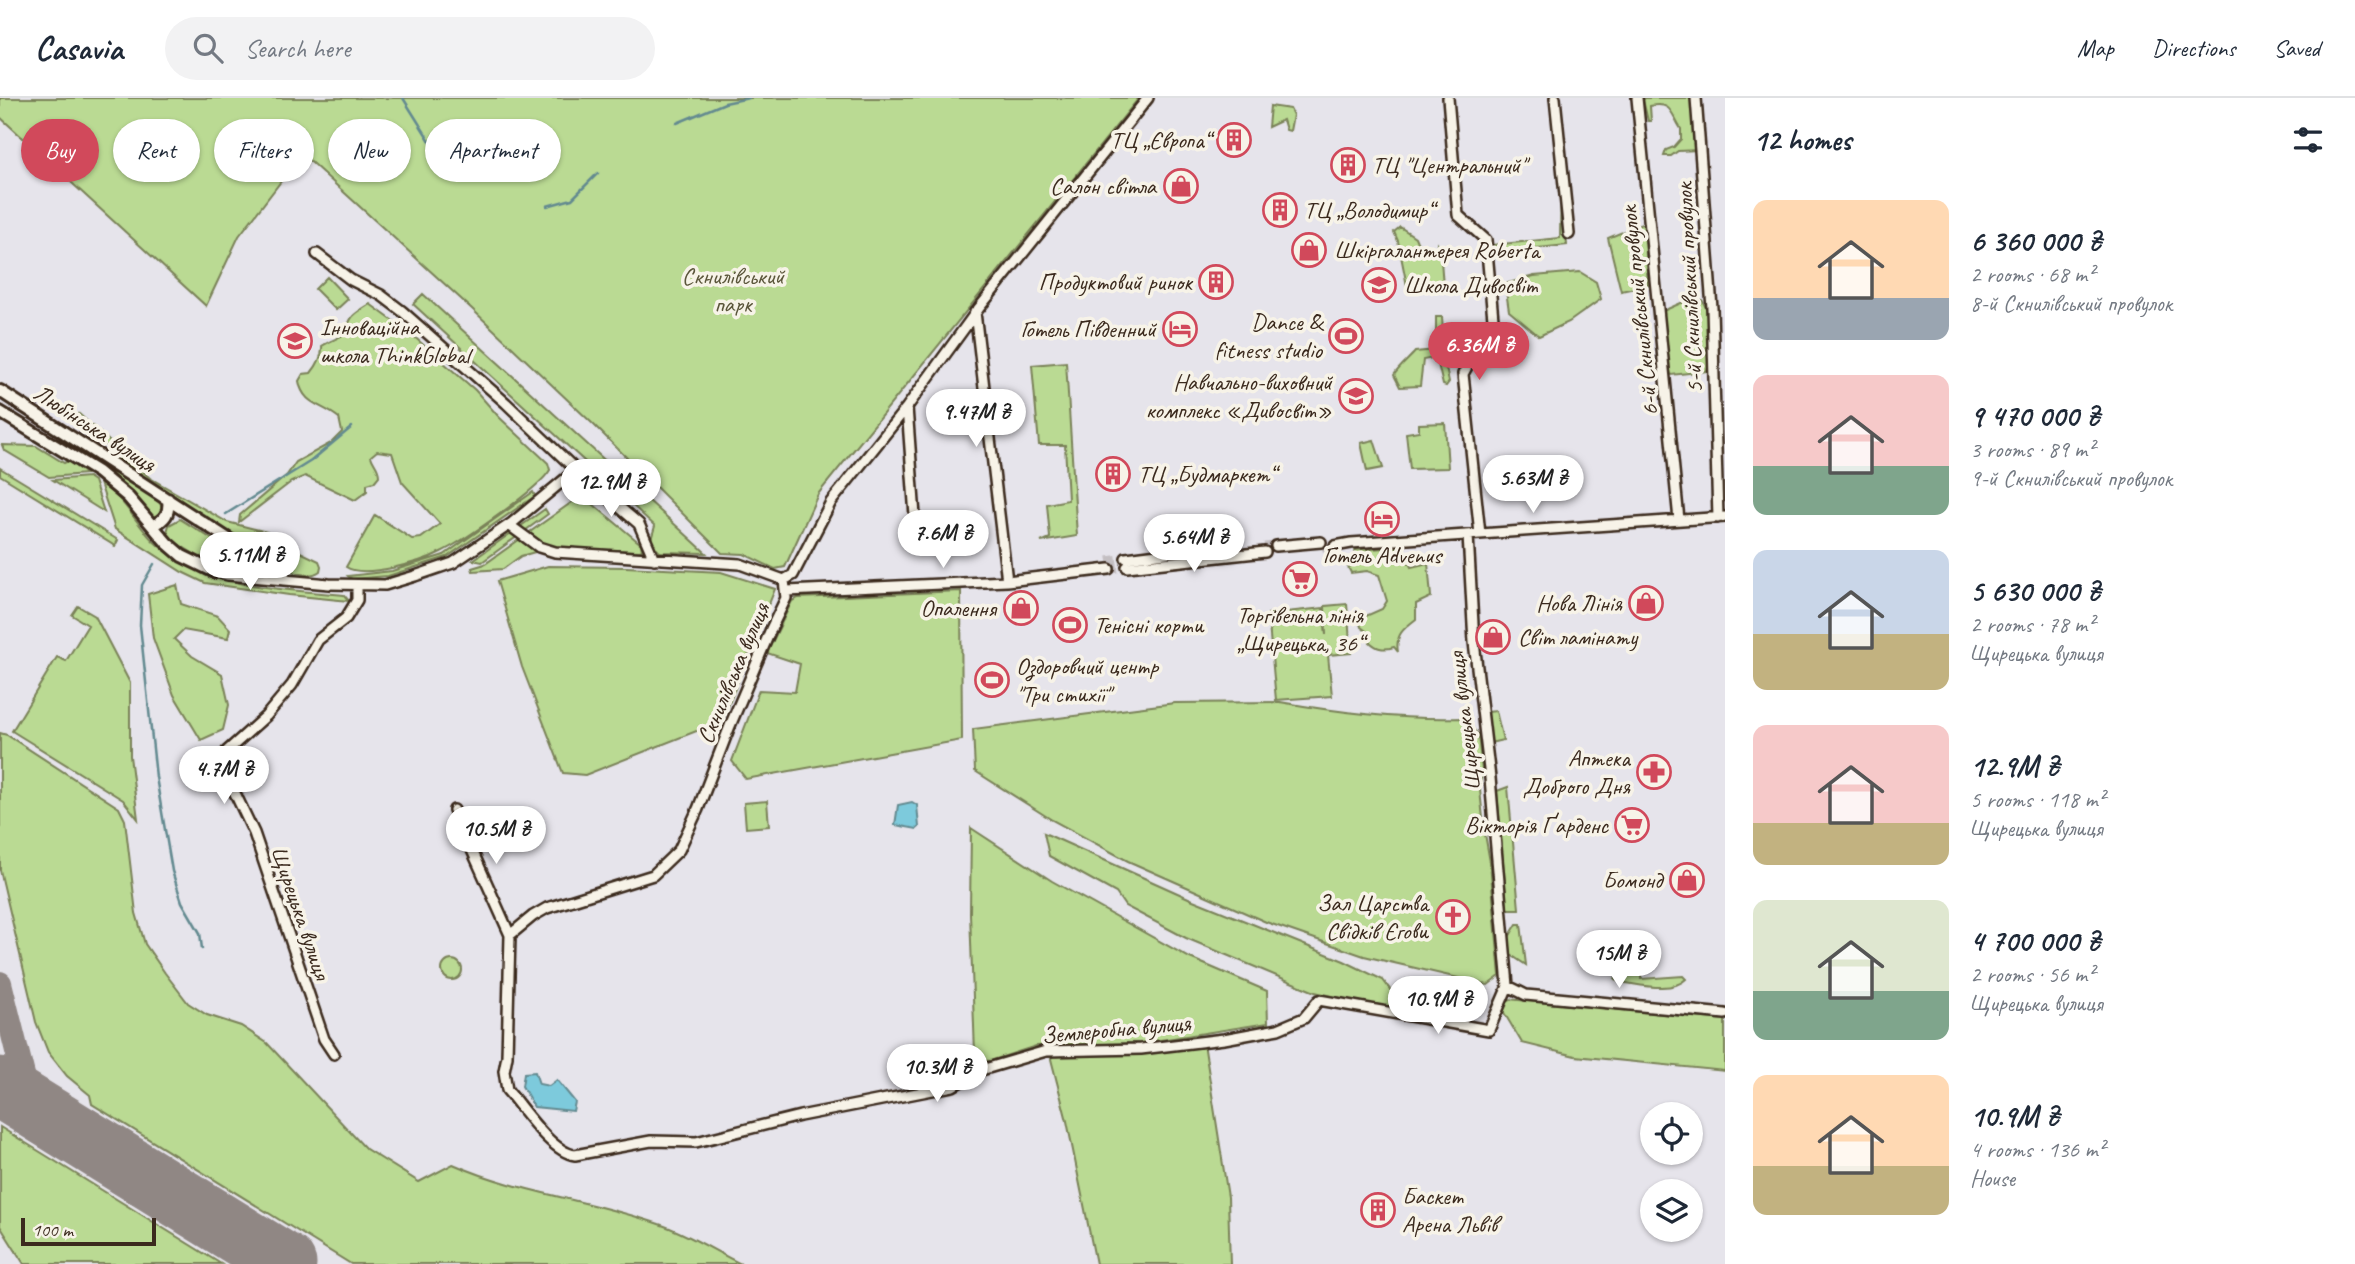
<!DOCTYPE html>
<meta charset="utf-8">
<style>
body{margin:0;font-family:Caveat,sans-serif;background:#f2f2f3;color:#1f2937;height:100vh;display:flex;flex-direction:column;font-size:26px;white-space:nowrap}
*{box-sizing:border-box;margin:0}
p{font-size:23px;color:#747a83}
.icon{flex:none;width:38px;height:38px;fill:none;stroke:currentColor;stroke-width:2;stroke-linecap:round;stroke-linejoin:round}
.map{position:relative;flex:1;overflow:hidden}
.details{display:flex;flex-direction:column;background:#fff;width:630px}
.details>*{flex:none}
.top-card{position:absolute;left:21px;top:21px;width:665px;height:63px;display:flex;gap:14px}
.tools{position:absolute;left:1640px;top:1004px;display:grid;gap:14px}
.tools a{display:grid;place-items:center;width:63px;height:63px;border-radius:50%;background:#fff;box-shadow:0 2px 5px #0004;font-size:35px}
.scale{position:absolute;left:21px;bottom:18px;width:135px;box-sizing:border-box;padding-left:7px;border:4px solid #3b2a1e;border-top:0;font-size:19px;line-height:24px;white-space:nowrap;color:#3b2a1e;-webkit-text-stroke:5px #f7f3e8;paint-order:stroke}
.price{position:absolute;translate:-50% -60px;padding:0 16px;border-radius:24px;background:#fff;color:#222;font-size:23px;line-height:46px;filter:drop-shadow(0 2px 4px #0008)}
.price::after{content:'';position:absolute;left:50%;top:42px;width:21px;height:16px;margin-left:-10px;background:inherit;clip-path:polygon(0 0,100% 0,50% 100%)}
.price.current{background:#d1495b;color:#fff}
ul{padding:0;list-style:none}
li{display:flex;align-items:center;gap:21px;height:175px;padding:0 28px}
li span{display:grid;place-items:center;flex:none;width:196px;height:140px;border-radius:14px;color:#555}
li>.icon{margin-inline-start:auto}
span .icon{width:84px;height:84px;fill:#fffc;stroke-width:1}
li b{font-size:30px}
h2{display:flex;justify-content:space-between;align-items:center;height:84px;padding:0 28px;font-size:30px}
.tag{padding:0 24px;border-radius:32px;background:#fff;box-shadow:0 2px 5px #0004;font-size:24px;line-height:63px}
.tag.current{background:#d1495b;color:#fff}
header{display:flex;align-items:center;gap:42px;box-sizing:border-box;height:98px;padding:0 35px;background:#fff;border-bottom:2px solid #e0e1e3}
header strong{font-size:33px}
nav{display:flex;gap:38px;margin-inline-start:auto;font-size:24px}
.search{width:490px;height:63px;background:#f2f2f3;display:flex;align-items:center;gap:18px;box-sizing:border-box;padding:0 24px;border-radius:38px;color:#747a83;font-size:26px}
main{display:flex;flex:1;min-height:0}
.map>svg:first-child{display:block}
.green{fill:#bada93;stroke:#7a8258;stroke-width:2}
.water{fill:#7dcadc;stroke:#638a90;stroke-width:2}
.lines{fill:none;stroke-linecap:round;stroke-linejoin:round}
.stream{stroke:#638a90;stroke-width:2.5}
.taxiway{stroke:#908784;stroke-width:24}
.runway{stroke:#908784;stroke-width:61}
.minor-tunnel{stroke:#c4bfc2;stroke-width:9;stroke-dasharray:9 4.5;stroke-linecap:butt}
.minor-casing{stroke:#3b2a1e;stroke-width:14}
.tertiary-casing{stroke:#3b2a1e;stroke-width:16}
.minor{stroke:#f7f3e8;stroke-width:9}
.tertiary{stroke:#f7f3e8;stroke-width:10}
.labels{text-anchor:middle;stroke-width:7;stroke-linejoin:round;paint-order:stroke}
.poi-label{font-size:24px;fill:#3b2a1e;stroke:#f7f3e8;text-anchor:end}
.park-label{font-size:24px;fill:#5b563b;stroke:#f7f3e8}
.street-label{font-size:24px;fill:#3b2a1e;stroke:#f7f3e8}
</style>
<header>
<strong>Casavia</strong>
<div class="search"><svg class="icon" aria-label="search" viewBox="0 0 24 24"><circle cx="10" cy="10" r="6"/><path d="M15 15l6 6"/></svg>Search here</div>
<nav><a>Map</a><a>Directions</a><a>Saved</a></nav>
</header>
<main>
<div class="map">
<svg width="1725" height="1166" viewBox="0 0 1725 1166">
<rect width="100%" height="100%" fill="#e6e4eb"/>
<filter id="ink" filterUnits="userSpaceOnUse"><feTurbulence type="fractalNoise" baseFrequency=".0143" numOctaves="2"/><feDisplacementMap in="SourceGraphic" scale="14" xChannelSelector="R" yChannelSelector="G"/><feConvolveMatrix kernelMatrix="1 2 1 2 8 2 1 2 1" color-interpolation-filters="sRGB"/></filter>
<g filter="url(#ink)">
<path class="green" d="M0 0H1139L818 396 785 469 775 471 744 456 722 455 593 326 472 211 302 56 239 138 206 208 0 19Z
M1645 0H1692L1693 28 1697 37 1698 52 1678 53 1671 58H1664L1666 52 1674 49 1681 41V31C1671 16 1672 3 1650 8L1651 23H1648L1643 2Z
M1270 8 1290 11 1293 17 1290 33 1286 32 1283 22 1268 29Z
M1561 79 1567 147 1489 155 1492 147 1560 140Z
M1644 125 1648 187 1621 193 1608 140Z
M1400 129 1415 139 1420 151 1437 150V146L1440 149 1443 188 1410 193 1407 188 1398 143 1394 134Z
M1580 174 1596 184 1601 201 1569 224 1539 238 1509 213 1505 186 1534 178Z
M327 179 348 201 336 212 315 191Z
M423 196 706 455 660 454 650 445 655 428 413 206Z
M1702 202C1714 222 1714 250 1707 273L1671 277 1664 247 1663 213 1681 205Z
M370 206 411 236 475 292 499 319 548 365 550 372C540 390 462 444 441 454 422 464 364 481 346 469L375 417 412 441 421 440 440 426 402 384 392 355 377 353 371 358C373 366 379 369 379 378L374 384 367 386V393L355 402 305 378 291 384 239 424 240 417 287 377 296 364 331 345 342 334 339 320C322 306 303 307 299 283L303 276 311 275C317 268 323 257 322 248 331 242 340 240 349 233 346 219 359 213 370 206Z
M1436 219H1442L1445 265 1449 284 1446 288 1443 287 1438 266 1433 260 1423 262 1420 288 1400 289 1394 277C1400 268 1408 262 1415 254L1436 252Z
M1066 264 1077 438 1041 444 1050 440 1047 406 1068 402 1065 347H1039L1032 267Z
M79 316 150 380 227 424 267 434 271 440 319 463 321 468 320 473C305 484 281 468 267 461L112 358 115 353 73 325Z
M1445 325 1448 370 1410 371 1406 335 1419 333V326Z
M1374 342 1383 370 1367 373 1361 345Z
M2 347 36 348 64 365 68 363 86 376 49 379 4 352Z
M107 369 159 404 162 409 159 417 153 419 147 416 105 373Z
M0 370 118 442 115 448 0 377Z
M88 379 94 383 104 414 53 382Z
M100 385C107 391 115 396 121 403 134 417 144 436 159 448 210 491 282 491 344 497L349 503 289 497 205 485 182 474 115 431Z
M533 394 535 398 447 459 388 478 352 481 348 478 392 473 444 457Z
M582 397 641 446 642 452 640 453 549 450 521 458 503 471 473 473 472 470 485 466Z
M545 411 548 416 482 464 473 462Z
M180 421 223 448 224 456 220 463 209 465 170 441 167 434 169 427Z
M1401 449 1411 469 1428 465 1431 499 1416 506V521C1403 531 1395 537 1398 554L1394 549C1384 552 1377 551 1370 544V536L1361 529 1359 521 1382 511 1387 503 1379 477 1367 473 1351 475 1348 469 1357 466 1355 452Z
M548 468 626 469 721 474 775 491 722 623 585 677 563 675 522 569 497 483Z
M177 487 181 506 218 518 230 531 228 540 183 532 174 541 192 558 222 576 229 607 223 632 201 642 174 597 153 540 148 496Z
M961 493 962 642 746 681 732 663 759 592 795 594 800 566 767 555 792 503 798 500Z
M1347 506 1351 555 1328 557 1332 598 1276 602 1268 516 1323 510 1326 537 1325 508Z
M78 508 95 518 130 585V658L138 721 123 702 12 633 57 559 66 563 88 527 72 517Z
M1280 604C1342 615 1402 622 1464 620L1478 637 1482 672 1480 692 1484 730 1490 764 1500 878 1488 887 1364 858 1266 824 1128 763 1052 722 975 673 973 631 1175 605Z
M1496 613 1503 642 1490 645 1484 617 1487 614Z
M0 635 7 637 119 710 125 722 136 815 145 846 165 875 188 905 207 917 241 928 267 945 366 1051 419 1084 453 1066C519 1095 591 1102 659 1126 687 1135 714 1153 741 1166H351L92 1006 90 997 67 978 48 954 36 924 0 772Z
M1508 689 1519 811H1507L1497 693Z
M767 703 769 728 746 730 744 705Z
M971 730 1052 783 1190 860 1267 893 1268 925 1142 945 1036 948 990 963 979 962 975 956 970 815Z
M1044 735 1193 802 1344 863 1383 882 1403 909 1398 913 1315 894 1186 840 1125 808 1116 795 1049 758Z
M1517 826H1521L1526 867 1511 857 1509 839Z
M442 872a10 10 0 1 1 20 0a10 10 0 1 1-20 0Z
M1641 876V881L1683 878 1686 881C1671 896 1638 886 1619 884L1615 881 1617 877Z
M1508 901 1725 922V973L1575 958 1522 945 1503 913Z
M1204 945 1228 1099 1230 1166H1096L1067 1023 1051 961 1053 955Z
M0 1029 221 1166H24L0 1128Z"/>
<path class="water" d="M912 704 917 707 919 729 917 731 895 727 898 707Z
M535 974 539 986 549 988 557 982 575 1004 573 1013 534 1009 522 988 524 975Z"/>
<g class="lines">
<path class="stream" d="M403 0 435 51 448 77
M677 25 725 5 749 0
M547 108 572 101 598 75
M226 416 311 363 352 329
M154 466 142 487 140 527 156 679 172 773 182 804 200 835 202 851"/>
<path class="taxiway" d="M0 885 26 989 38 1007 58 1025"/>
<path class="runway" d="M0 989 286 1166"/>
<path class="minor-tunnel" d="M1264 449 1276 448
M1322 449 1335 448
M1108 463 1126 460
M1109 471 1127 469"/>
<g class="minor-casing">
<path id="minor" d="M1448 0 1458 117 1486 142 1493 221 1463 276 1480 436
M1555 0 1569 136
M1637 0 1679 422
M1696 0 1712 210 1718 420
M975 214 1007 483
M907 309 916 432
M576 372 639 426 654 461
M509 427 539 449 555 454 740 466 784 482
M233 444 251 459 285 479
M1276 448 1321 444
M1335 448 1351 445 1725 419
M1126 460 1205 450 1223 453
M1127 469 1265 454
M215 474 228 477 329 486 385 487 415 478 453 465 512 425 576 372 506 305 402 213 381 197 351 182 317 156
M784 482 786 500 771 531 730 628 698 711 679 752 653 777 547 810 533 818 510 837 507 958 504 973 507 992C523 1010 551 1054 575 1057L651 1043 696 1044 800 1018 953 988 978 973 1046 953 1141 951 1224 941 1278 931 1304 920 1319 902 1489 932 1508 888 1490 680 1474 544 1468 437
M784 482 793 477 831 404 907 309 979 210 1148 0
M787 493 1007 483 1109 471
M454 712 510 837
M1508 888 1526 897 1725 916
M334 956 324 941 254 735 222 668 227 653 266 618 292 587 318 542 346 520 357 502V487"/>
</g>
<g class="tertiary-casing">
<path id="tertiary" d="M0 293 233 444 229 462 215 474 182 458 167 445 128 399 98 374 0 314
M153 428C165 421 170 416 168 401"/>
</g>
<use href="#minor" class="minor"/>
<use href="#tertiary" class="tertiary"/>
</g>
</g>
<defs>
<g id="building-ring" transform="scale(1.75)"><circle r="9.5" fill="#f7f3e8" stroke="#d1495b" stroke-width="1.5"/><path d="M-4-6H4V6H1V3H-1V6H-4ZM-2.5-4.3h1.7v1.8h-1.7ZM.8-4.3h1.7v1.8H.8ZM-2.5-1h1.7V.8h-1.7ZM.8-1h1.7V.8H.8Z" fill="#d1495b"/></g>
<g id="shop-ring" transform="scale(1.75)"><circle r="9.5" fill="#f7f3e8" stroke="#d1495b" stroke-width="1.5"/><path d="M-5-2.5h2.3a2.7 3.5 0 0 1 5.4 0H5L5.5 6h-11ZM-1.5-2.5h3a1.5 2.3 0 0 0-3 0Z" fill="#d1495b"/></g>
<g id="school-ring" transform="scale(1.75)"><circle r="9.5" fill="#f7f3e8" stroke="#d1495b" stroke-width="1.5"/><path d="M0-5L7-2L0 1L-7-2ZM-4 1L0 2.5L4 1V4Q0 6-4 4Z" fill="#d1495b"/></g>
<g id="hotel-ring" transform="scale(1.75)"><circle r="9.5" fill="#f7f3e8" stroke="#d1495b" stroke-width="1.5"/><path d="M-6-4.5h1.5V1H6V5H4.5V3h-9V5H-6ZM-4 0a1.8 1.8 0 1 1 3.6 0ZM.5 0V-2.5h3Q6-2.5 6 0Z" fill="#d1495b"/></g>
<g id="stadium-ring" transform="scale(1.75)"><circle r="9.5" fill="#f7f3e8" stroke="#d1495b" stroke-width="1.5"/><path d="M0-5a6.5 5 0 1 0 0 10a6.5 5 0 1 0 0-10ZM-3.5-1.8h7v3.6h-7Z" fill="#d1495b"/></g>
<g id="supermarket-ring" transform="scale(1.75)"><circle r="9.5" fill="#f7f3e8" stroke="#d1495b" stroke-width="1.5"/><path d="M-6-5.5h2.5l.6 2H6L4.5 2H-2.5L-4.4-4H-6ZM-1.5 3.2a1.3 1.3 0 1 0 .1 0ZM3 3.2a1.3 1.3 0 1 0 .1 0Z" fill="#d1495b"/></g>
<g id="pharmacy-ring" transform="scale(1.75)"><circle r="9.5" fill="#f7f3e8" stroke="#d1495b" stroke-width="1.5"/><path d="M-2-6h4v4h4v4h-4v4h-4v-4h-4v-4h4Z" fill="#d1495b"/></g>
<g id="church-ring" transform="scale(1.75)"><circle r="9.5" fill="#f7f3e8" stroke="#d1495b" stroke-width="1.5"/><path d="M-1.2-6h2.4v3.5h3.3v2.4h-3.3V6h-2.4V-.1h-3.3v-2.4h3.3Z" fill="#d1495b"/></g>
</defs>
<g fill-rule="evenodd">
<use href="#building-ring" x="1234" y="42"/>
<use href="#building-ring" x="1348" y="67"/>
<use href="#shop-ring" x="1181" y="88"/>
<use href="#building-ring" x="1280" y="112"/>
<use href="#shop-ring" x="1309" y="152"/>
<use href="#building-ring" x="1216" y="184"/>
<use href="#school-ring" x="1379" y="187"/>
<use href="#hotel-ring" x="1180" y="231"/>
<use href="#stadium-ring" x="1346" y="238"/>
<use href="#school-ring" x="295" y="243"/>
<use href="#school-ring" x="1356" y="298"/>
<use href="#building-ring" x="1113" y="376"/>
<use href="#hotel-ring" x="1382" y="421"/>
<use href="#supermarket-ring" x="1300" y="481"/>
<use href="#shop-ring" x="1646" y="505"/>
<use href="#shop-ring" x="1021" y="510"/>
<use href="#stadium-ring" x="1070" y="527"/>
<use href="#shop-ring" x="1493" y="539"/>
<use href="#stadium-ring" x="992" y="582"/>
<use href="#pharmacy-ring" x="1654" y="674"/>
<use href="#supermarket-ring" x="1632" y="727"/>
<use href="#shop-ring" x="1687" y="782"/>
<use href="#church-ring" x="1453" y="819"/>
<use href="#building-ring" x="1378" y="1112"/>
</g>
<g class="labels">
<g class="poi-label">
<text x="1210" y="50">ТЦ „Європа“</text>
<text x="1372" y="75" text-anchor="start">ТЦ "Центральний"</text>
<text x="1156" y="96">Салон світла</text>
<text x="1304" y="120" text-anchor="start">ТЦ „Володимир“</text>
<text x="1334" y="160" text-anchor="start">Шкіргалантерея Roberta</text>
<text x="1192" y="192">Продуктовий ринок</text>
<text x="1404" y="195" text-anchor="start">Школа Дивосвіт</text>
<text x="1322" y="232">Dance &amp;<tspan x="1322" dy="28">fitness studio</tspan></text>
<text x="320" y="237" text-anchor="start">Інноваційна<tspan x="320" dy="28">школа ThinkGlobal</tspan></text>
<text x="1156" y="239">Готель Південний</text>
<text x="1332" y="292">Навчально-виховний<tspan x="1332" dy="28">комплекс «Дивосвіт»</tspan></text>
<text x="1138" y="384" text-anchor="start">ТЦ „Будмаркет“</text>
<text x="1382" y="465" text-anchor="middle">Готель Advenus</text>
<text x="1622" y="513">Нова Лінія</text>
<text x="996" y="518">Опалення</text>
<text x="1300" y="525" text-anchor="middle">Торгівельна лінія<tspan x="1300" dy="28">„Щирецька, 36“</tspan></text>
<text x="1094" y="535" text-anchor="start">Тенісні корти</text>
<text x="1518" y="547" text-anchor="start">Світ ламінату</text>
<text x="1016" y="576" text-anchor="start">Оздоровчий центр<tspan x="1016" dy="28">"Три стихії"</tspan></text>
<text x="1630" y="668">Аптека<tspan x="1630" dy="28">Доброго Дня</tspan></text>
<text x="1608" y="735">Вікторія Ґарденс</text>
<text x="1662" y="790">Бомонд</text>
<text x="1428" y="813">Зал Царства<tspan x="1428" dy="28">Свідків Єгови</tspan></text>
<text x="1402" y="1106" text-anchor="start">Баскет<tspan x="1402" dy="28">Арена Львів</tspan></text>
</g>
<g class="park-label">
<text x="733" y="186">Скнилівський<tspan x="733" dy="28">парк</tspan></text>
</g>
<g class="street-label">
<text transform="translate(1689 190) rotate(-93)" y="8">5-й Скнилівський провулок</text>
<text transform="translate(1639 213) rotate(-96)" y="8">6-й Скнилівський провулок</text>
<text transform="translate(95 330) rotate(33)" y="8">Любінська вулиця</text>
<text transform="translate(733 575) rotate(-67)" y="8">Скнилівська вулиця</text>
<text transform="translate(1464 623) rotate(-97)" y="8">Щирецька вулиця</text>
<text transform="translate(301 815) rotate(71)" y="8">Щирецька вулиця</text>
<text transform="translate(1116 931) rotate(-5)" y="8">Землеробна вулиця</text>
</g>
</g>
</svg>
<div class="tools">
<a><svg class="icon" aria-label="locate" viewBox="0 0 24 24"><circle cx="12" cy="12" r="6"/><path d="M12 2v4M12 18v4M2 12h4M18 12h4"/></svg></a>
<a><svg class="icon" aria-label="layers" viewBox="0 0 24 24"><path d="M12 4l9 5-9 5-9-5zM3 14l9 5 9-5"/></svg></a>
</div>
<div class="scale">100 m</div>
<b class="price current" style="left:1479px;top:284px">6.36M ₴</b>
<b class="price" style="left:976px;top:351px">9.47M ₴</b>
<b class="price" style="left:1533px;top:417px">5.63M ₴</b>
<b class="price" style="left:611px;top:421px">12.9M ₴</b>
<b class="price" style="left:943px;top:472px">7.6M ₴</b>
<b class="price" style="left:1194px;top:476px">5.64M ₴</b>
<b class="price" style="left:250px;top:494px">5.11M ₴</b>
<b class="price" style="left:224px;top:708px">4.7M ₴</b>
<b class="price" style="left:496px;top:768px">10.5M ₴</b>
<b class="price" style="left:1619px;top:892px">15M ₴</b>
<b class="price" style="left:1438px;top:938px">10.9M ₴</b>
<b class="price" style="left:937px;top:1006px">10.3M ₴</b>
<div class="top-card">
<a class="tag current">Buy</a>
<a class="tag">Rent</a>
<a class="tag">Filters</a>
<a class="tag">New</a>
<a class="tag">Apartment</a>
</div>
</div>
<section class="details">
<h2>12 homes<svg class="icon" aria-label="filters" viewBox="0 0 24 24"><path d="M4 7h16M4 17h16"/><circle cx="9" cy="7" r="2"/><circle cx="15" cy="17" r="2"/></svg></h2>
<ul>
<li><span style="background:linear-gradient(#ffd9b3 70%,#9aa5b1 0)"><svg class="icon" aria-label="home" viewBox="0 0 24 24"><path d="M3 11l9-7 9 7M6 9v11h12V9"/></svg></span><div><b>6 360 000 ₴</b><p>2 rooms · 68 m²</p><p>8-й Скнилівський провулок</p></div></li>
<li><span style="background:linear-gradient(#f6c9c9 65%,#7fa58c 0)"><svg class="icon" aria-label="home" viewBox="0 0 24 24"><path d="M3 11l9-7 9 7M6 9v11h12V9"/></svg></span><div><b>9 470 000 ₴</b><p>3 rooms · 89 m²</p><p>9-й Скнилівський провулок</p></div></li>
<li><span style="background:linear-gradient(#c9d6e8 60%,#c2b280 0)"><svg class="icon" aria-label="home" viewBox="0 0 24 24"><path d="M3 11l9-7 9 7M6 9v11h12V9"/></svg></span><div><b>5 630 000 ₴</b><p>2 rooms · 78 m²</p><p>Щирецька вулиця</p></div></li>
<li><span style="background:linear-gradient(#f6c9c9 70%,#c2b280 0)"><svg class="icon" aria-label="home" viewBox="0 0 24 24"><path d="M3 11l9-7 9 7M6 9v11h12V9"/></svg></span><div><b>12.9M ₴</b><p>5 rooms · 118 m²</p><p>Щирецька вулиця</p></div></li>
<li><span style="background:linear-gradient(#dfe7d0 65%,#7fa58c 0)"><svg class="icon" aria-label="home" viewBox="0 0 24 24"><path d="M3 11l9-7 9 7M6 9v11h12V9"/></svg></span><div><b>4 700 000 ₴</b><p>2 rooms · 56 m²</p><p>Щирецька вулиця</p></div></li>
<li><span style="background:linear-gradient(#ffd9b3 65%,#c2b280 0)"><svg class="icon" aria-label="home" viewBox="0 0 24 24"><path d="M3 11l9-7 9 7M6 9v11h12V9"/></svg></span><div><b>10.9M ₴</b><p>4 rooms · 136 m²</p><p>House</p></div></li>
</ul>
</section>
</main>
